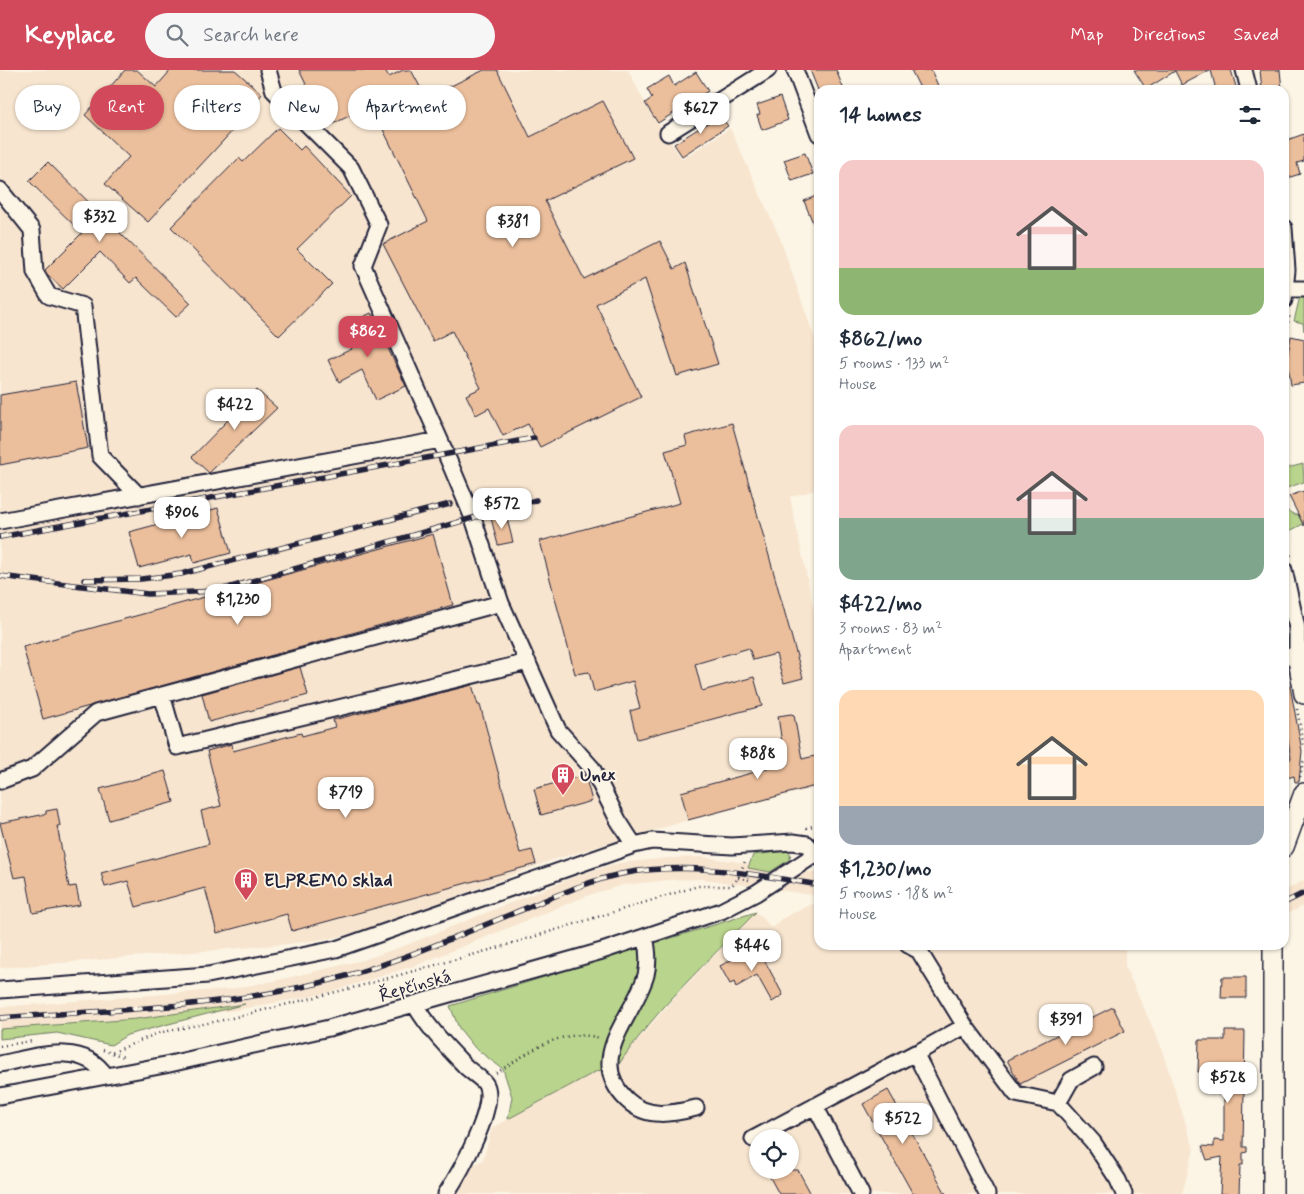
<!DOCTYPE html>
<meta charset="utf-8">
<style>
body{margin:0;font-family:Mynerve,sans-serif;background:#f6f6f7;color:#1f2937;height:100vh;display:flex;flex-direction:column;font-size:19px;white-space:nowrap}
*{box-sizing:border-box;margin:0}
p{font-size:16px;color:#747a83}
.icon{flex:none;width:28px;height:28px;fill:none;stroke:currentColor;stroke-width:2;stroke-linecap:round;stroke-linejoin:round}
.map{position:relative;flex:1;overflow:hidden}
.side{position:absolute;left:814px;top:15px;width:475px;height:865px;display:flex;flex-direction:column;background:#fff;border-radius:15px;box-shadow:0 1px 4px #0004}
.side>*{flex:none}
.banner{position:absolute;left:15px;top:15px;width:475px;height:45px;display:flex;gap:10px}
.tools{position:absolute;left:749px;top:1059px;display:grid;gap:10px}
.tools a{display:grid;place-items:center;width:50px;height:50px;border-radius:50%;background:#fff;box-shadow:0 1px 4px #0004;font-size:25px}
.price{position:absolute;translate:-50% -42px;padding:0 11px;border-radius:10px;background:#fff;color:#222;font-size:16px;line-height:32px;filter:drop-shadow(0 1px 2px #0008)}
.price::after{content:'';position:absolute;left:50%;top:30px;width:15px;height:11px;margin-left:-8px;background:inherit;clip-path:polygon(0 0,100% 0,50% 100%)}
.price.active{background:#d1495b;color:#fff}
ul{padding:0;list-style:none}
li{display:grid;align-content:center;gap:10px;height:265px;padding:0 25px}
li span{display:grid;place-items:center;height:155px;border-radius:15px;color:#555}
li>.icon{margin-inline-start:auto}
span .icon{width:90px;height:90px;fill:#fffc;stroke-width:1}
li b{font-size:21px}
h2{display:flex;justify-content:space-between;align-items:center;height:60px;padding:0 25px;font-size:21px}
.tag{padding:0 18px;border-radius:22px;background:#fff;box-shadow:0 1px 4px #0004;font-size:18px;line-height:45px}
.tag.active{background:#d1495b;color:#fff}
header{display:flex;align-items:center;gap:30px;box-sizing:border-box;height:70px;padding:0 25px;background:#d1495b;color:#fff}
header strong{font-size:24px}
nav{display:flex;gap:28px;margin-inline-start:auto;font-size:18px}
.search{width:350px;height:45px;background:#f6f6f7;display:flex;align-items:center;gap:12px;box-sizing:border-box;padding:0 18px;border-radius:28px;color:#747a83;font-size:19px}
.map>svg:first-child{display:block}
.built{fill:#f7e5cf;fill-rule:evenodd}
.green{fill:#b9d48c;stroke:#6e7b64}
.building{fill:#ecbf9c;stroke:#22223b}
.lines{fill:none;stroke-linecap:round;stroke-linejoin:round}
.minor-casing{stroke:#22223b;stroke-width:19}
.major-casing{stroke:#22223b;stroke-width:22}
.path{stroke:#22223b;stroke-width:2.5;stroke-dasharray:1 4;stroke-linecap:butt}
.minor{stroke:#fcf5e5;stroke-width:15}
.major{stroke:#fcf5e5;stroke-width:19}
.rail-casing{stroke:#22223b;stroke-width:5.5}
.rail{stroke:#fcf5e5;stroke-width:4;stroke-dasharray:11;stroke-linecap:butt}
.labels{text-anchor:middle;stroke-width:4;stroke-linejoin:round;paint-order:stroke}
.poi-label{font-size:18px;font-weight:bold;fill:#22223b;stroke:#fcf5e5;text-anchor:start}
.street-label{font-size:18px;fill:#22223b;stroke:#fcf5e5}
</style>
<header>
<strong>Keyplace</strong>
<div class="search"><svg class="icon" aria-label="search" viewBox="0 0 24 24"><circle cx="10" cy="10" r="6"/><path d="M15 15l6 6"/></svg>Search here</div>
<nav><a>Map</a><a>Directions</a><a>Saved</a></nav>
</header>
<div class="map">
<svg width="1304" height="1124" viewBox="0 0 1304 1124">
<rect width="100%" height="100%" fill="#fcf5e5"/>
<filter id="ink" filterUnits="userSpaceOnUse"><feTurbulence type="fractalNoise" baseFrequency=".02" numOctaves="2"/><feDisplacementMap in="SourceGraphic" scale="10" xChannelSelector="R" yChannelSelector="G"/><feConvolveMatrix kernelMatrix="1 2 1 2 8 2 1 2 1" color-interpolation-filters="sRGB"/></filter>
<g filter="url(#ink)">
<path class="built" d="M0 0H628L645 33 682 89 730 58 780 168 819 281V419L790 427 819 564V717L682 752 552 790 387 853 338 867 288 874 0 898Z
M703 787 819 803V826L702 809 670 810 623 815 589 825 417 895 323 924 231 941 0 959V937L229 919 274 911 363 890 409 874 582 804 619 793 669 788Z
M1304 810V836L1284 845V821Z
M819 831V875H1102L1125 879V896L1160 974 1194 1079 1182 1124H458L472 1095 483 1090 492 1058 597 1001 617 997 627 982 681 920 756 842 772 858 781 849ZM758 1068H790V1100H758Z"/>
<path class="green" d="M1301 222H1304V261L1303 253 1294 251Z
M1303 394 1304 412 1284 419V399Z
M1288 441 1295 445 1298 444 1303 454 1284 464V442Z
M786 781 791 784 789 790 770 802 748 798 753 785Z
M756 842C709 890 654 941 617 997L597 1001 508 1049 512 1027 503 999 475 978 459 958 450 936Z
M245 934 127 965 111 975 57 963 0 969V959L136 949Z"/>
<path class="building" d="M125 0H137L156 17 171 0H235L262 24 235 58 148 152 105 114 129 87 85 45Z
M299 0H385L389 7 403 0H411L426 28 484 0H497L530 67 603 31 633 88 545 131 584 209 660 171 674 199 685 193 718 294 677 306 645 209 596 234 641 327 540 377 528 354 503 366 489 338 476 345 466 325 481 318 452 261 433 271 383 174 428 151 371 35 327 57Z
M810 0H836L844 20H818Z
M911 0H931L940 20H921Z
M1134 0H1210L1182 15 1175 1 1146 19Z
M1211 0H1231L1237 20H1216Z
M1260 0H1280L1282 20H1262Z
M696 2 708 21 658 53 645 33 652 28 647 19 669 6 674 16Z
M780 27 788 50 762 60 757 45 760 44 757 35Z
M720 45 728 56 682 86 674 74Z
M278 58 300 80 304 76 351 126 297 179 332 214 279 266 171 157 239 88 243 92Z
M1304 64V91L1297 93 1300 104 1284 109V71Z
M805 83 813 104 792 111 784 90Z
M48 92 191 233 176 247 136 208 130 213 100 182 63 219 47 204 45 200 82 163 29 111Z
M816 126 819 133 818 165 804 131Z
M371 243 406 316 376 330 362 300 339 312 328 290 352 279 341 258Z
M1291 266 1304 269V313L1291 315 1287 289Z
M76 312 88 378 0 395V325Z
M257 320 277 338 209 403 192 387Z
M732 353 803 608 784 613 776 584 753 590 749 578 695 594 702 621 754 607 762 636 637 669 630 641 640 638 633 611 594 622 589 602 575 604 540 471 680 433 665 381 687 375 685 366Z
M1304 421V456L1289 426Z
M218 438 231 483 194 493 192 484 139 498 129 462Z
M506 445 513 472 498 475 491 448Z
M433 464 453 535 43 649 23 577Z
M300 597 308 625 209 652 202 624Z
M472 615 478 635H480L520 783 532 780 536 794 292 861 287 844 217 863 205 818 136 837 128 811 105 817 101 803 209 774 201 741 221 736 207 681 232 674 233 681 301 663 302 666 335 657 333 650Z
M1284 616H1290L1302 681 1299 712H1295L1294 706 1284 709 1287 689H1291L1284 648Z
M791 644 794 645 802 689 819 685V715L688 750 681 722 785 694 778 646Z
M165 701 174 732 109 750 100 719Z
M585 705 592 731 541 745 534 719Z
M57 739 60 756H57L69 817 76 816 80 835 33 843 26 806 14 808 0 753 46 744V741Z
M753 878 755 882 759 880 783 925 772 932 757 905 736 917 734 912 730 914 720 896Z
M1222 907H1246V928H1221Z
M1113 937 1125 961 1020 1014 1007 990Z
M1225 961H1245L1243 1077H1247V1082L1243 1083V1095H1240L1239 1124H1220L1222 1087 1207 1090 1202 1076 1214 1077V1070L1224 1071V1002H1198L1199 970H1225Z
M888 1020 946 1124H913L863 1034Z
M766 1100H798L811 1124H779Z"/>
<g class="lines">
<g class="minor-casing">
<path id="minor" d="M268 0 274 21 351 98 379 155 363 196 440 370
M795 0 819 64
M1244 0 1249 20
M668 63 768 0
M0 120 32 160 35 202 49 226 83 236 100 386 139 426
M1284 158 1287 200 1284 230
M1286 219H1304
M0 451 440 370 473 448 501 533 558 660 592 698 618 750 634 775
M1284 500 1297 558V584L1284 588
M162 625 177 677 528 592
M0 711 32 699 96 643 501 533
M645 867C648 880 649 893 646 905 634 947 584 989 627 1030 647 1049 672 1044 696 1038
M908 875 919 881 965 956
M0 920 208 905 336 879 634 775 652 771 732 776 793 772 807 774 819 787
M415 935C429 959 447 977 466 997 471 1002 483 1009 486 1015 497 1037 459 1104 446 1124
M915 984 965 956 1016 1024 1058 1033 1093 1072 1118 1110 1124 1124
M0 994C35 987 83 970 106 1006
M0 1026 165 995 329 958 602 881 721 841 756 823 819 782
M1058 1033 1071 1010 1094 997
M815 1036 861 1124
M753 1069 915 983 987 1124"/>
</g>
<g class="major-casing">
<path id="major" d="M1304 582 1297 584 1304 624
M1284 777 1304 723
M1273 1124V875"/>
</g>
<path class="path" d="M1284 122 1286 129
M1284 272 1290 244
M1284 466 1291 486
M1297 639 1304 677
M1300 707 1304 689
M806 758 819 754
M738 808 749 810
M0 976 33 971
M103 980 111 983 158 963 228 949 356 917 497 878 698 816H732L738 808 746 789
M112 983 124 987
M496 1003C529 983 559 957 600 968"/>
<use href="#minor" class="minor"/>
<use href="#major" class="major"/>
<g class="rail-casing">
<path id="rail" d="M0 467 534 368
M0 506 148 524 217 521 536 430
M84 510 141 509 181 504 450 434
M1284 833 1304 823
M0 948C107 940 215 938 319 913 387 897 450 869 514 843 549 829 584 812 621 804 688 791 753 804 819 815"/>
</g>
<use href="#rail" class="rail"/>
</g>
</g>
<defs>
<g id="building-pin" transform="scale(1.25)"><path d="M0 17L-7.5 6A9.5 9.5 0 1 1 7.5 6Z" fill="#d1495b" stroke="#fcf5e5"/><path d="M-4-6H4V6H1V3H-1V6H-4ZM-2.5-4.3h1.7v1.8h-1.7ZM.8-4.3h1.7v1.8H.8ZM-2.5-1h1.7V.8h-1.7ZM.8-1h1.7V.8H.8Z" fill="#fff"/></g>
</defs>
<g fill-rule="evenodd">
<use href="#building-pin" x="563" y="705"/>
<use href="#building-pin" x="246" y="810"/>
</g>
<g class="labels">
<g class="poi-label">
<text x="580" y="711">Unex</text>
<text x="264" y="816">ELPREMO sklad</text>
</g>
<g class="street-label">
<text transform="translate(415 915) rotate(-16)" y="6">Řepčínská</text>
</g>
</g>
</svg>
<div class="tools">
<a><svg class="icon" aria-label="locate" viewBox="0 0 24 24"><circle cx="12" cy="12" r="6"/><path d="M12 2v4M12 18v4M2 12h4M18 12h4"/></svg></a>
</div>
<b class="price" style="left:701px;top:65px">$627</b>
<b class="price" style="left:100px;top:173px">$332</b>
<b class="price" style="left:513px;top:178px">$381</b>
<b class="price active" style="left:368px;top:288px">$862</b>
<b class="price" style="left:235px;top:361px">$422</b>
<b class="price" style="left:502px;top:460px">$572</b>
<b class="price" style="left:182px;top:469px">$906</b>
<b class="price" style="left:238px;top:556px">$1,230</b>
<b class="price" style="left:758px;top:710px">$888</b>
<b class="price" style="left:346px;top:749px">$719</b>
<b class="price" style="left:752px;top:902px">$446</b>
<b class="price" style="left:1066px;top:976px">$391</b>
<b class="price" style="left:1228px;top:1034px">$528</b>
<b class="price" style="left:903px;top:1075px">$522</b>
<div class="banner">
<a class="tag">Buy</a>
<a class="tag active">Rent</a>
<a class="tag">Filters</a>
<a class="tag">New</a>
<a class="tag">Apartment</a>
</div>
<section class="side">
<h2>14 homes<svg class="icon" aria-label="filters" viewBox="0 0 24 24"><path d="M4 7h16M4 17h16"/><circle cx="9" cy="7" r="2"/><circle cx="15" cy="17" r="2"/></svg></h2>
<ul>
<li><span style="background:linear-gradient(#f6c9c9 70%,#8fb573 0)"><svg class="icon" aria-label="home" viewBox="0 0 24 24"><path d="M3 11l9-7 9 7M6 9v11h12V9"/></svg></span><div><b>$862/mo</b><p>5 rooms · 133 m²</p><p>House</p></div></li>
<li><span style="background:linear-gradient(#f6c9c9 60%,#7fa58c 0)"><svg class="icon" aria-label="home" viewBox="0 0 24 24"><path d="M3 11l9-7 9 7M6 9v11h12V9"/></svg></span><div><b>$422/mo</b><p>3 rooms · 83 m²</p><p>Apartment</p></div></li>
<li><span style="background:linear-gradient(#ffd9b3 75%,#9aa5b1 0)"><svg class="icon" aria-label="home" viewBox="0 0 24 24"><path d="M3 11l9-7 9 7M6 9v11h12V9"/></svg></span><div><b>$1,230/mo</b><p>5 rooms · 188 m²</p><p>House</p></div></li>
</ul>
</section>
</div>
